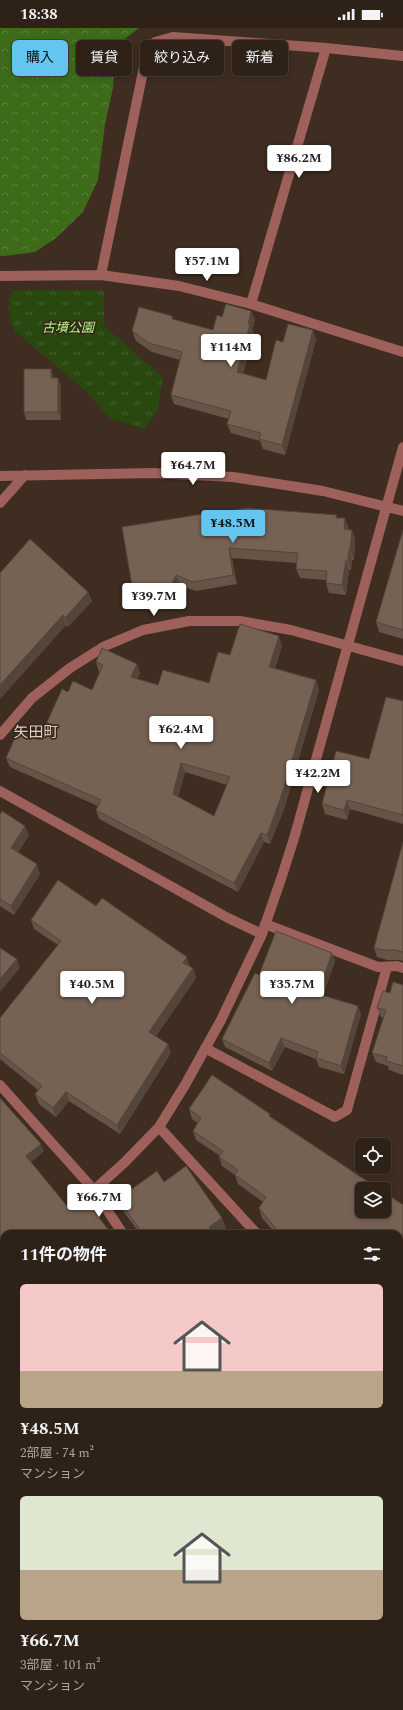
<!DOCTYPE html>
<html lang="ja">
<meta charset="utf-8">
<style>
body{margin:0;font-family:Spectral,"Noto Sans JP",serif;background:#3a2f25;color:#f1f3f6;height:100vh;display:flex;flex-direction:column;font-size:15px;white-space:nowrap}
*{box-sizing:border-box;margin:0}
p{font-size:13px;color:#a7a4a2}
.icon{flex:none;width:22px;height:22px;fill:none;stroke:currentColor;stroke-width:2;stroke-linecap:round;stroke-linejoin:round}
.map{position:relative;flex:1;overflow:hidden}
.details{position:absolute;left:0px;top:1202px;width:403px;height:480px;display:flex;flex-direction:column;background:#2e2218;border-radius:12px 12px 0 0;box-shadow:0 2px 6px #0003,0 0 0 1px #493f37}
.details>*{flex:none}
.guide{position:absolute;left:12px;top:12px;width:379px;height:36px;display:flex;gap:8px}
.fabs{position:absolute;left:355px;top:1110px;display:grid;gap:8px}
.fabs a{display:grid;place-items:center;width:36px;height:36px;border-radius:6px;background:#2e2218;box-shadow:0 2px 6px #0003,0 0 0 1px #493f37;font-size:20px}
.price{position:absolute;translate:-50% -34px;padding:0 9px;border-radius:4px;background:#fff;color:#222;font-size:13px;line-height:26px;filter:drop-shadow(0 1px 2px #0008)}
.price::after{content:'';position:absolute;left:50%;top:24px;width:12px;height:9px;margin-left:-6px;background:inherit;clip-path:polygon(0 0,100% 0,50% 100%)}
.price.selected{background:#64c5ee;color:#111}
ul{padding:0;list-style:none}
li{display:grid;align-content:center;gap:8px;height:212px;padding:0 20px}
li span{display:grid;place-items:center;height:124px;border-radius:6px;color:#555}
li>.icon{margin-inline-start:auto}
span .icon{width:72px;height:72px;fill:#fffc;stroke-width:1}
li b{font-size:17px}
h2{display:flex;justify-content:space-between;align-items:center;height:48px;padding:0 20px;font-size:17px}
.pill{padding:0 14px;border-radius:6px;background:#2e2218;box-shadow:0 2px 6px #0003,0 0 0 1px #493f37;font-size:14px;line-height:36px}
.pill.selected{background:#64c5ee;color:#111}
.status{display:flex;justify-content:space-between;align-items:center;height:28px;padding:0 20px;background:#2e2218;direction:ltr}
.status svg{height:11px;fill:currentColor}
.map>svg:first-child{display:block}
.forest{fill:url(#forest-crowns)}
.park{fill:url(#park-tufts)}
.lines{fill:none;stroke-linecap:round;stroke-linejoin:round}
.minor{stroke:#9e605b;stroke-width:10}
.highway{stroke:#fbbcb7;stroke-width:12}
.wall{fill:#655447;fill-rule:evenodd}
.shaded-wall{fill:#53453a}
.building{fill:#766253;stroke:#53453a;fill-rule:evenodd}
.labels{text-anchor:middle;stroke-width:3;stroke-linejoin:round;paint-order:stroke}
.park-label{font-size:13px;font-style:italic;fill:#b4f68c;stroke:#342316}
.quarter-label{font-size:15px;fill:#dbd0c7;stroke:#342316}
</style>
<div class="status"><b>18:38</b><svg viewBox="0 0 49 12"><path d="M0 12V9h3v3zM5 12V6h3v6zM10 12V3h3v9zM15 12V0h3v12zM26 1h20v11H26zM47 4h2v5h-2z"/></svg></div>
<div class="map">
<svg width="403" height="1682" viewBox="0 0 403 1682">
<defs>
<pattern id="forest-crowns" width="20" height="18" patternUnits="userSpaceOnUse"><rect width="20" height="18" fill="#3d6b19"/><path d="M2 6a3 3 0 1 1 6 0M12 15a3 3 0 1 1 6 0" fill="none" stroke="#587f39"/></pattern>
<pattern id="park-tufts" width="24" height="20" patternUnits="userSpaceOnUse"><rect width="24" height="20" fill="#284810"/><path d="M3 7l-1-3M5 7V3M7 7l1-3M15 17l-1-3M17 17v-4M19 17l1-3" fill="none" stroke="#476131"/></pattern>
</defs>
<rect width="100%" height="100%" fill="#3e2d20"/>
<path class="forest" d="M0 0H139L126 10 114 33 113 60 105 96 98 152 83 184 56 210 35 224 4 228H0Z
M0 1534 4 1535V1678H96L99 1682H0Z"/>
<path class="park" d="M13 262H104V298L163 349 157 384 145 401 110 391 89 366 15 303C9 289 5 276 13 262Z"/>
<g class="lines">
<path class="minor" d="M101 247 146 29 155 14 173 9 326 20 403 28
M0 248 101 247 179 258 251 276 403 324
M251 276 326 20
M0 448 153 445 233 449 323 463 403 483
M0 475 25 447
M0 707 32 670 70 640 105 618 143 602 189 593H240L291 602 403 633
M0 763 228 890 262 906
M265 896 378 939 397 938 403 940
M205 1020 335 1089 347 1082 387 939
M0 1057 94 1162 123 1206
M159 1099 257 1206
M94 1162 124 1135 159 1099 185 1057 221 992 262 906 282 848 295 807 403 419
M0 1256 4 1262
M399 1384 403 1390
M399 1412 403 1409
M0 1431 4 1436
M399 1662 403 1658
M130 1678 131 1682
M246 1678 248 1682
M382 1682 385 1678"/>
<path class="highway" d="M0 1319 4 1325
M0 1366 4 1372
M0 1385 4 1390
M180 1678 182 1682
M213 1678 215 1682"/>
</g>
<path class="wall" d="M251 283 255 292 252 302 254 306 243 345 266 352 283 314 313 302 316 312 285 427 263 421 260 413 231 405 227 396 229 391 174 376 171 367 180 332 152 324 136 313 132 303 172 288 173 291 213 302 222 289Z
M54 350 61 358V392H26L24 384Z
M209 486 338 490 349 500V502L355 511 354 532H352L351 542H349L346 567 329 565 326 555V552L300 550 296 541 297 535 232 530 237 556 196 563 179 557 175 567 137 573 133 564Z
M403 502V611L379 604 376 594Z
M0 545 88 564 92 573 68 599 66 597 0 671Z
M282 618 275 640 316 652 319 662 284 781 270 816 264 814 238 864 99 791 96 782 98 778 10 739 6 730 39 712 68 664 92 662 100 644H99L96 634 140 645 137 651 158 657 209 655 230 627ZM185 744 227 757 214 788 178 769Z
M403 673V796L350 781 347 792 325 786 322 776 369 731Z
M0 787 29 807 18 824 40 846 14 887 0 878Z
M403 814V933L399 932H387L377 929 374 920Z
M96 878 190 938V939L193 940 196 950 156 1008 171 1025 120 1106 69 1073 56 1089 39 1076 35 1066 38 1062 0 1031V990L58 917 34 901 31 892Z
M332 925 335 933 323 967 361 986 344 1046 319 1039 316 1031 285 1019 272 1043 225 1019 222 1011 259 947Z
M403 957V1047L389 1042 388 1038 376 1034 372 1025 383 990 381 989 377 980 390 965Z
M0 1070 44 1123 31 1134 67 1178 111 1206H4V1221L0 1216Z
M189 1081 271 1089 403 1177V1264L399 1270V1206H276L262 1190 259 1180 263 1174 238 1156 235 1147 222 1138 219 1129 220 1128 196 1112 193 1103 198 1095 192 1091Z
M164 1154 226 1200 217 1206H140L121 1180 118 1171Z
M403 1416V1584L399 1586V1418Z
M282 1678H304L295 1682H283Z"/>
<path class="shaded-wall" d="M251 283 255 292 252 302 254 306 241 353 237 344Z
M313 302 316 312 285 427 282 417Z
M51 341 54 349V358L51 350Z
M58 350 61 358V392L58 384Z
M345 490 349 500 348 511 344 501Z
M352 502 355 511 354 532 350 522Z
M229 520 232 530 237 556 233 547Z
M349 522 352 532 351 542 348 533Z
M346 532 349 542 346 567 342 557Z
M176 547 179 557 175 567 171 557Z
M88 564 92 573 68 599 65 590Z
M63 587 66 597 0 671V657Z
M279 608 282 618 272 648 269 639Z
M137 636 140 645 134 659 131 649Z
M316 652 319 662 284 781 270 816 267 807Z
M181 735 185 744 176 776 173 766Z
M347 772 350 781 347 792 344 782Z
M25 798 29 807 15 830 11 820Z
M261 805 264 814 238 864 234 855Z
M37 836 40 846 14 887 11 878Z
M332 925 335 933 321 974 318 966Z
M187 929 190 938 186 944 183 935Z
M17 931 20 940 0 964V951Z
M193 940 196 950 153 1013 149 1004Z
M358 978 361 986 344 1046 341 1038Z
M281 1010 285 1019 272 1043 269 1035Z
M168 1016 171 1025 120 1106 117 1097Z
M66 1064 69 1073 56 1089 53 1080Z
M41 1116 44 1123 29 1136 26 1128Z
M222 1190 226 1200 217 1206H212L209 1199Z
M402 1251 403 1255V1264L399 1270V1256Z"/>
<path class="building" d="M226 276 251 283 248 296H250L237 344 266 352 276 312 283 314 288 296 313 302 282 417 259 411 261 405 227 396 231 383 171 367 182 324 149 315 132 303 139 279 172 288V291L213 302 217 287 222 289Z
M24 341H51V350H58V384H24Z
M247 480 337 487 336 490H345L344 501 352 502 350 522H349L348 533 346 532 342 557 326 555 327 543 296 541 298 525 229 520 233 547 193 554 176 547 171 557 133 564 122 499 209 485V486Z
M403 502V602L376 594Z
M30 511 88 564 65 590 63 587 0 657V545Z
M240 596 279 608 269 639 316 652 280 772 267 807 261 805 234 855 96 782 101 772 6 730 18 703 39 712 62 661 68 664 73 653 92 662 103 637 96 634 102 620 137 636 131 649 158 657 163 642 209 655 218 624 230 627ZM181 735 230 749 214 788 173 766Z
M386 669 403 673V787L347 772 344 782 322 776 336 723 369 731Z
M2 783 25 798 11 820 37 836 11 878 0 871V787Z
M403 814V926L402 924 396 922H384L374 920Z
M58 852 96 878 102 870 187 929 183 935 193 940 149 1004 168 1016 117 1097 66 1064 53 1080 35 1066 42 1058 0 1025V990L61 913 31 892Z
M276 903 332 925 318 966 358 978 341 1038 316 1030 318 1024 281 1010 269 1035 222 1011 255 945 259 947Z
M0 920 17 931 0 951Z
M393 954 403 957V1038L386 1033 387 1029 372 1025 386 982 377 980 383 963 390 965Z
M212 1047 270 1086 269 1088 379 1161H362V1183H384V1164L403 1177V1252L402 1251 399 1256V1206H280L259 1180 266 1169 235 1147 238 1142 219 1129 223 1123 193 1103 201 1090 189 1081Z
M0 1070 41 1116 26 1128 67 1178 84 1168 111 1206H4V1217L0 1212Z
M186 1138 222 1190 209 1199 214 1206H143L118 1171 157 1143 164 1154Z
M402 1416H403V1573L399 1575V1418Z"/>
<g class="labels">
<g class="park-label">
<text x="68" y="304">古墳公園</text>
</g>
<g class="quarter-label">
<text x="36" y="709">矢田町</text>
</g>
</g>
</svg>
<div class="fabs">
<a><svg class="icon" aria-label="locate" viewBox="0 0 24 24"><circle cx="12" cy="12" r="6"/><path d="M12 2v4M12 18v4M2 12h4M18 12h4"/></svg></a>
<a><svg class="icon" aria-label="layers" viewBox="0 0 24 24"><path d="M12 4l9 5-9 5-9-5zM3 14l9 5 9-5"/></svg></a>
</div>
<b class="price" style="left:299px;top:151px">¥86.2M</b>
<b class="price" style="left:207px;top:254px">¥57.1M</b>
<b class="price" style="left:231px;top:340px">¥114M</b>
<b class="price" style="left:193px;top:458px">¥64.7M</b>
<b class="price selected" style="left:233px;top:516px">¥48.5M</b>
<b class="price" style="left:154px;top:589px">¥39.7M</b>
<b class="price" style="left:181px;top:722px">¥62.4M</b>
<b class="price" style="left:318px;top:766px">¥42.2M</b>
<b class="price" style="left:92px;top:977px">¥40.5M</b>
<b class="price" style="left:292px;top:977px">¥35.7M</b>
<b class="price" style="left:99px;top:1190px">¥66.7M</b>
<div class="guide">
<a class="pill selected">購入</a>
<a class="pill">賃貸</a>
<a class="pill">絞り込み</a>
<a class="pill">新着</a>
</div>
<section class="details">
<h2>11件の物件<svg class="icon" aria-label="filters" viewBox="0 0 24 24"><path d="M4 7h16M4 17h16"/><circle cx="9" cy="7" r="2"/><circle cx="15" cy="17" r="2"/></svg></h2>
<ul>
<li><span style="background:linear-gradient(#f6c9c9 70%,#b9a48a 0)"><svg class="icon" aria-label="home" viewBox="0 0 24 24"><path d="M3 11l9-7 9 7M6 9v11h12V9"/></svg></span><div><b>¥48.5M</b><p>2部屋 · 74 m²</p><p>マンション</p></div></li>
<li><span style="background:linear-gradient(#dfe7d0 60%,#b9a48a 0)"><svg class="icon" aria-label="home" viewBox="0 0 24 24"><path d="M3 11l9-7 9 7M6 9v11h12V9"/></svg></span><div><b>¥66.7M</b><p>3部屋 · 101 m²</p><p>マンション</p></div></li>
</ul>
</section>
</div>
